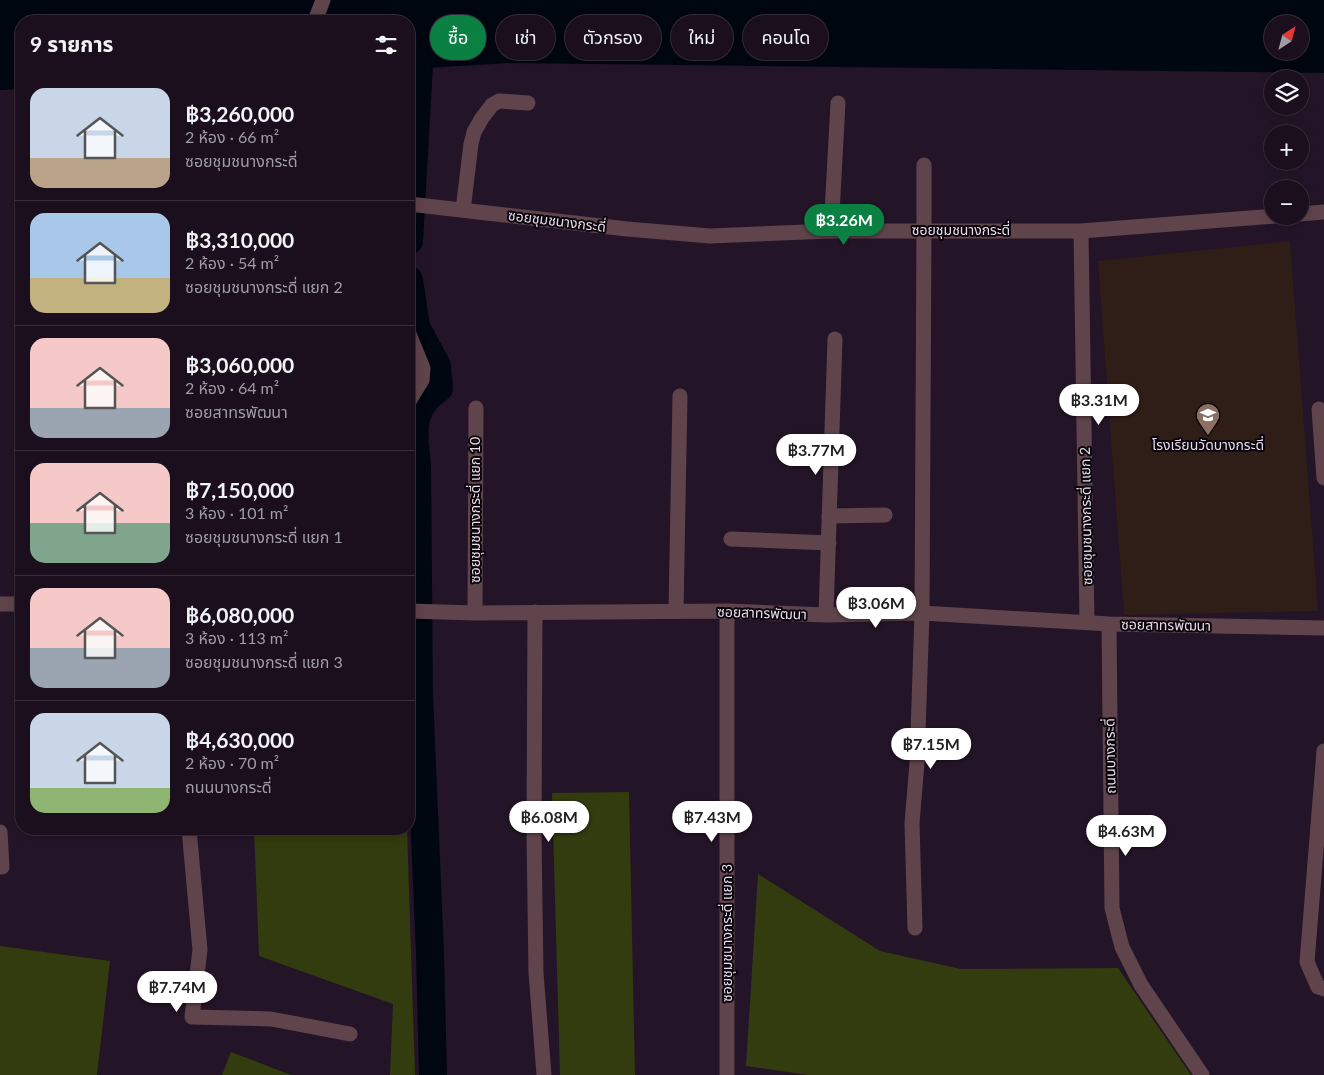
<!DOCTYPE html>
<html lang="th">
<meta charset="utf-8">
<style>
body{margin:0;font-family:Lato,"Noto Sans Thai",sans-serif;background:#241826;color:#f1f3f6;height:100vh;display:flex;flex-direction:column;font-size:19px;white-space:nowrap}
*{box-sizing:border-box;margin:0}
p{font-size:16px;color:#a09ca4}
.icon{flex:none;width:28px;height:28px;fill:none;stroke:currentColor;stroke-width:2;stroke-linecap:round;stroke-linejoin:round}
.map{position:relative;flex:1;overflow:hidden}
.sheet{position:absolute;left:15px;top:15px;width:400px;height:820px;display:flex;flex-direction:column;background:#1b0f1d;border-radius:20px;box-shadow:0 2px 12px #0003,0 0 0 1px #392f3b}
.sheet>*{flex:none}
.banner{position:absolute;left:430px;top:15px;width:475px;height:45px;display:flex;gap:10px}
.needle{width:32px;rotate:36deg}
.fabs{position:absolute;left:1264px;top:15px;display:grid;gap:10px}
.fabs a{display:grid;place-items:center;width:45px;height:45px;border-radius:50%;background:#1b0f1d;box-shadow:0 2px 12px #0003,0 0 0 1px #392f3b;font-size:25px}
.price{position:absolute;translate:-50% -42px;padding:0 11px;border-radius:18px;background:#fff;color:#222;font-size:16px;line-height:32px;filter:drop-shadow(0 1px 2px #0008)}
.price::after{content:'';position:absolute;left:50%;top:30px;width:15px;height:11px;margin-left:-8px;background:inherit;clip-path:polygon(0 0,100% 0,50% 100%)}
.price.active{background:#0b8043;color:#fff}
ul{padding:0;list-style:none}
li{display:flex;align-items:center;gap:15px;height:125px;padding:0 15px}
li+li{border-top:1px solid #392f3b}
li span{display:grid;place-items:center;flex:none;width:140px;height:100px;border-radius:15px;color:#555}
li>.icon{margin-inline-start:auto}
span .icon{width:60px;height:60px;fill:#fffc;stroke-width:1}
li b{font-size:21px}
h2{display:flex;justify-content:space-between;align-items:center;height:60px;padding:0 15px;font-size:21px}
.tag{padding:0 18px;border-radius:22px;background:#1b0f1d;box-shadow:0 2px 12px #0003,0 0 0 1px #392f3b;font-size:18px;line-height:45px}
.tag.active{background:#0b8043;color:#fff}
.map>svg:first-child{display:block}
.education{fill:#2f1d17}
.green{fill:#323c0e}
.water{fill:#000711;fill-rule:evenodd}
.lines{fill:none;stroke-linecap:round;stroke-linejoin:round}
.canal{stroke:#000711;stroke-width:28}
.lane{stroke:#60444c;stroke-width:15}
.street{stroke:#60444c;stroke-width:15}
.labels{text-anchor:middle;stroke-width:4;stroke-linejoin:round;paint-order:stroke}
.street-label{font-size:14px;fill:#e8dcea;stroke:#09040b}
.poi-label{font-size:14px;fill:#e8dcea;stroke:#09040b}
</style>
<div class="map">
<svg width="1324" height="1075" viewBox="0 0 1324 1075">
<rect width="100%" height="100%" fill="#241427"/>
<path class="education" d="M1290 241 1318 611 1124 615 1098 261Z"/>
<path class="green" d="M629 792 635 1075H560L552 793Z
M254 829H407L415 1075H390L393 1004 259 956Z
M758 874 880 951 961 969 1118 968 1191 1075H808L746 1066Z
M0 946 110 961 97 1075H0Z
M231 1052 291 1075H222Z"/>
<path class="water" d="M0 0H1324V73L512 63 409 69V21H21V89L0 90ZM1272 24H1300V51H1272Z"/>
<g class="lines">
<path class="canal" d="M409 241 421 30
M409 280 416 327 437 366 439 388C434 392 428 396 424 402 410 420 415 443 417 465L419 694 430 954 433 1075"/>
<path class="lane" d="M463 210 471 144 474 132 482 118 492 105 499 101 528 103
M924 230V165
M831 231 838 103
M1319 409 1324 478
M829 516 885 515
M731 539 829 543
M676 611 680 396
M1324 751 1307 962 1318 987 1324 989"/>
<path class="street" d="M315 21 323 0
M409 204 627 229 710 236 831 231H1081L1275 216
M1300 214 1324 212
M1081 231 1087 622
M409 334 423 368 422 380 409 401
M0 604H21
M409 611 475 613 727 611 826 615 922 613 1109 624 1324 628
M535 612 534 834 536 973 544 1075
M475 613 476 408
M826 615 835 339
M1109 624 1112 908 1122 947 1141 985 1202 1075
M189 829 200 950 192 1017 271 1019 350 1034
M0 832 2 867
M915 928 912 823 917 763 922 613 924 230
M727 1075V611"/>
</g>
<defs>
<g id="school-pin" transform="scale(1.25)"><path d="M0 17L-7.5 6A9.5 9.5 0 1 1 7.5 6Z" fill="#8d6e63" stroke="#09040b"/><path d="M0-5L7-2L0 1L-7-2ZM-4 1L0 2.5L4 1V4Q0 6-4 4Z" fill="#fff"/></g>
</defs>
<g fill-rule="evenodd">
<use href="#school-pin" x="1208" y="415"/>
</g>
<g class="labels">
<g class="street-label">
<text transform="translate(557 221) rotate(7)" y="5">ซอยชุมชนางกระดี่</text>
<text x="961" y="235">ซอยชุมชนางกระดี่</text>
<text transform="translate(475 510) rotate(-90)" y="5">ซอยชุมชนางกระดี่ แยก 10</text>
<text transform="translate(1086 516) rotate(-91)" y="5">ซอยชุมชนางกระดี่ แยก 2</text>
<text transform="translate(762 613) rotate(2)" y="5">ซอยสาทรพัฒนา</text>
<text transform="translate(1166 625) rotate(1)" y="5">ซอยสาทรพัฒนา</text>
<text transform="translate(1110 756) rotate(-91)" y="5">ถนนบางกระดี่</text>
<text transform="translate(727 933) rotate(-90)" y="5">ซอยชุมชนางกระดี่ แยก 3</text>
</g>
<g class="poi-label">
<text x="1208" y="450">โรงเรียนวัดบางกระดี่</text>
</g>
</g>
</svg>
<div class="fabs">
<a><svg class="needle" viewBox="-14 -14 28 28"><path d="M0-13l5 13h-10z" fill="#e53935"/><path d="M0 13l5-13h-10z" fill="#a09ca4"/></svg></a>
<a><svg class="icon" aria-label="layers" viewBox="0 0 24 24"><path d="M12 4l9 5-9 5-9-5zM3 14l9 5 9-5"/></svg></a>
<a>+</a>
<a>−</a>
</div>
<b class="price active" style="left:844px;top:246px">฿3.26M</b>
<b class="price" style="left:1099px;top:426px">฿3.31M</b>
<b class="price" style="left:816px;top:476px">฿3.77M</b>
<b class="price" style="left:876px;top:629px">฿3.06M</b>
<b class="price" style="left:931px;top:770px">฿7.15M</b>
<b class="price" style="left:549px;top:843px">฿6.08M</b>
<b class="price" style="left:712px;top:843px">฿7.43M</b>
<b class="price" style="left:1126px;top:857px">฿4.63M</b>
<b class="price" style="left:177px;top:1013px">฿7.74M</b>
<div class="banner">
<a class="tag active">ซื้อ</a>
<a class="tag">เช่า</a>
<a class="tag">ตัวกรอง</a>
<a class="tag">ใหม่</a>
<a class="tag">คอนโด</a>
</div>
<section class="sheet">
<h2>9 รายการ<svg class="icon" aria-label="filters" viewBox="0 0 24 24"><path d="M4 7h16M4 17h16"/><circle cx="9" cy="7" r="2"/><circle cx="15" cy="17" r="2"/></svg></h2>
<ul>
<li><span style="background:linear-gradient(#c9d6e8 70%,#b9a48a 0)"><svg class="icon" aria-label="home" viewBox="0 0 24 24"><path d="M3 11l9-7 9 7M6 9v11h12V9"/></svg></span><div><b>฿3,260,000</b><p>2 ห้อง · 66 m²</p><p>ซอยชุมชนางกระดี่</p></div></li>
<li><span style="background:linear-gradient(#a9c7e8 65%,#c2b280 0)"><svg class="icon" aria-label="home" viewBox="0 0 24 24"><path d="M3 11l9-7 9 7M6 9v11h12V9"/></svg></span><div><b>฿3,310,000</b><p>2 ห้อง · 54 m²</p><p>ซอยชุมชนางกระดี่ แยก 2</p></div></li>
<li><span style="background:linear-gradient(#f6c9c9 70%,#9aa5b1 0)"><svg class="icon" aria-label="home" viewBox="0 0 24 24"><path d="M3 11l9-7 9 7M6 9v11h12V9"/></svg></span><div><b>฿3,060,000</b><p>2 ห้อง · 64 m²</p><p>ซอยสาทรพัฒนา</p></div></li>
<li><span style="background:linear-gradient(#f6c9c9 60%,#7fa58c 0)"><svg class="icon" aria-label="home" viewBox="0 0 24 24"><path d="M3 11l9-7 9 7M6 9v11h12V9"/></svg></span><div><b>฿7,150,000</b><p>3 ห้อง · 101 m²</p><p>ซอยชุมชนางกระดี่ แยก 1</p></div></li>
<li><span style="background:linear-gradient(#f6c9c9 60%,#9aa5b1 0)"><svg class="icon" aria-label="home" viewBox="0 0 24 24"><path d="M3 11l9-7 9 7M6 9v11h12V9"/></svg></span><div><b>฿6,080,000</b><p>3 ห้อง · 113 m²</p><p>ซอยชุมชนางกระดี่ แยก 3</p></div></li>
<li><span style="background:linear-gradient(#c9d6e8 75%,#8fb573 0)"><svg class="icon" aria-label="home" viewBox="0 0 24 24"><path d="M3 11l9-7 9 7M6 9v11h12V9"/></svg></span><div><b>฿4,630,000</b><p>2 ห้อง · 70 m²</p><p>ถนนบางกระดี่</p></div></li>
</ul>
</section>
</div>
